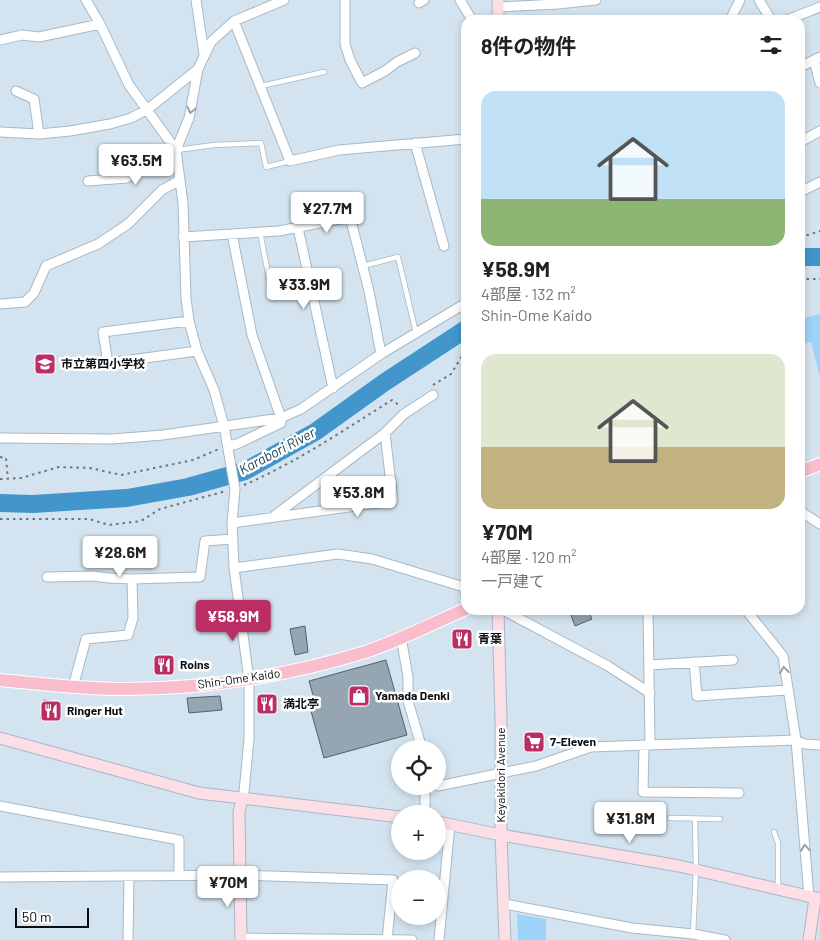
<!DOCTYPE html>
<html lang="ja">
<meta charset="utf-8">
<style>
body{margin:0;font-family:Barlow,"Noto Sans JP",sans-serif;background:#f6f6f6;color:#222;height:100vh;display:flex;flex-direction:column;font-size:19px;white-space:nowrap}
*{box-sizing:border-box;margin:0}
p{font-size:16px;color:#767676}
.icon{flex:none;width:28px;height:28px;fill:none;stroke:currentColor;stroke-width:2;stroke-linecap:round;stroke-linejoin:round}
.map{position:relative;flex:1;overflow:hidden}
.drawer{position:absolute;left:461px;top:15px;width:344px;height:600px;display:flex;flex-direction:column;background:#fff;border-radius:15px;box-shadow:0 2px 8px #0003}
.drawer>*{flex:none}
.controls{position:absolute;left:391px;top:740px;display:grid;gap:10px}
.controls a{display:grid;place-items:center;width:55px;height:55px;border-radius:50%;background:#fff;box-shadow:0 2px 8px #0003;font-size:25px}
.scale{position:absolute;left:15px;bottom:12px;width:74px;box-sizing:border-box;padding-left:5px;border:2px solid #090e12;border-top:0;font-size:14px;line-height:18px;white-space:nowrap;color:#090e12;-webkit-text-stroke:4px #fff;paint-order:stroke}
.price{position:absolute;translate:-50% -42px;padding:0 11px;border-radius:5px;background:#fff;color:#222;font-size:16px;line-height:32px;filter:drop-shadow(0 1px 2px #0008)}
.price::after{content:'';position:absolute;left:50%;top:30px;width:15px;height:11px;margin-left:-8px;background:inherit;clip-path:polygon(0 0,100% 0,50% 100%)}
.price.selected{background:#ba2e64;color:#fff}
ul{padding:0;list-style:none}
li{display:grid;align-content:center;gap:10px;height:265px;padding:0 20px}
li span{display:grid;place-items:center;height:155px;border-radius:15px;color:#555}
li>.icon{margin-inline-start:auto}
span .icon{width:90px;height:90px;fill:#fffc;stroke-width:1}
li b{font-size:21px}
h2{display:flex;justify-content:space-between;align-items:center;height:60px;padding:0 20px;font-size:21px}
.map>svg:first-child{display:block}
.green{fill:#9dd3f9}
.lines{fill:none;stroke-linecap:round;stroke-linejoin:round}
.river{stroke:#4296cb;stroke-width:18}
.building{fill:#95a5b1;stroke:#53616c}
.lane-casing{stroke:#a8b8c4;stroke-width:6}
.street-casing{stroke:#a8b8c4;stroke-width:11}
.secondary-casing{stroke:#a8b8c4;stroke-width:13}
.primary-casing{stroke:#fff;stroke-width:14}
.path{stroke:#6b767e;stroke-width:2;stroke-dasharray:2.5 4;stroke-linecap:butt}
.lane{stroke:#fff;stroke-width:4.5}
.street{stroke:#fff;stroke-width:9}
.secondary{stroke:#fcdee6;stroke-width:11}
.primary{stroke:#f9bdce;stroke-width:12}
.oneway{stroke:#9d9fa0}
.labels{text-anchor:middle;stroke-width:5;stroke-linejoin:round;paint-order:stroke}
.poi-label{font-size:12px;font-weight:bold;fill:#090e12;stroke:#fff;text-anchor:start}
.street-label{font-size:12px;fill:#090e12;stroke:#fff}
.water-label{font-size:14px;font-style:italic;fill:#1a3d54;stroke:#fff}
</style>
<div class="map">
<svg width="820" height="940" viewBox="0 0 820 940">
<rect width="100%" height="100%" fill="#d3e4f0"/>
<path class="green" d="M820 314V377L811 342 800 345V319Z
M517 914 546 919V940H518Z"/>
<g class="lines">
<path class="river" d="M800 257H820
M0 503 33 504 127 498 188 487 245 471 315 432 385 382 466 329"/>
</g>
<path class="building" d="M569 610H588L592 619 575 626Z
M305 626 308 652 295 655 290 629Z
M386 660 407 735 324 758 309 704 315 702 309 681Z
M220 696 222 710 189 713 187 698Z
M44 700 61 703 57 721 41 719Z"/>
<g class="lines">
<g class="lane-casing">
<path id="lane" d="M261 86 324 72
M177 150 214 145 261 143 266 167 290 161
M260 232 273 299
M363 266 398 257 416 333
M670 818 720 819
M774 832 778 843V888
M693 934 696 870 695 819"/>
</g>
<g class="street-casing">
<path id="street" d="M86 0 100 24 129 85 176 150 183 203 186 298 189 321 197 351 214 390 224 426 235 489 232 523 234 568 249 680V739L244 792 242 799
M196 0 204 54
M345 0V44L350 60 362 83 385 71 397 62 415 53
M460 0 472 20
M759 0 771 20
M419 3 424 0
M498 7 558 4 596 0
M730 20 740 0
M787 20 820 7
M234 21 290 161 339 150 466 139
M0 40 22 35 39 37 100 24
M814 60 820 83
M800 67 820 57
M16 91 34 99 39 134
M0 132 39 134 70 131 110 124 131 118 148 109 198 69 211 42 234 21 284 0
M800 142 820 131
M415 143 444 246
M176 150 189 118 198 69
M88 181 127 178 134 168 135 163 177 159
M800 192 820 182
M298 228 333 388
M183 237 279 231 350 217 369 291 381 354
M0 304 25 302 34 293 46 266 98 244 128 224 162 190 180 180
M189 321 103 332 108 363 197 351
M1 438 112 439 163 435 281 418 252 335 232 234
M228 446 237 444 281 423V418L301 409 381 354 466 303
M800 511 820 524
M274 516 385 433 404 414 433 395
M232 523 393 501 385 433
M234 568 338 554 372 559 464 587 466 594
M47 577 93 576 108 578 132 579
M503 610 608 666 650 693
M648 610 650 744
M746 610 783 656 796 740 809 897
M401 637 408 677V701L422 749
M694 662 697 696 787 690
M649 665 733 660
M73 687 86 639 128 635 133 618 132 579 200 577 205 541 233 539
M644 745 643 792 739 793
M438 786 536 766 591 747 796 740 805 744 820 745
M0 806 179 840V875
M425 814V786
M0 877 241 875 393 880 387 940
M505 904 632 928 693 934 725 940
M241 938 412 940
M128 940 129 876
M439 940 450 824"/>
</g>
<g class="secondary-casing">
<path id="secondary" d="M498 20V0
M498 610 501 720V835L505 940
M0 738 199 793 400 817
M438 822 501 835 679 866 820 899
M241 940 239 812 242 799
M809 940 815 898"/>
</g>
<g class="primary-casing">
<path id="primary" d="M800 472 820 464
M0 680C42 684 83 689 125 689 206 689 287 676 365 652 399 641 433 623 466 609"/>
</g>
<path class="path" d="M800 235H808L820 231
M800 279H820
M433 385 451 374 462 356 466 354
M0 457 6 458 8 479
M0 479 21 478 59 467 90 468 121 475 193 460 219 449
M244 485C297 462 344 430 392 400L400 406
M0 519H89L109 525 141 521 160 509 226 491"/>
<use href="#lane" class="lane"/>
<use href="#street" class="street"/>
<use href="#secondary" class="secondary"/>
<use href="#primary" class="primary"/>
</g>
<defs><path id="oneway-chevron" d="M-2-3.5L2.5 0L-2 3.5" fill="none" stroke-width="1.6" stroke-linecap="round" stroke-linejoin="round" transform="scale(1.25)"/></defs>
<g class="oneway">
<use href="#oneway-chevron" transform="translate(191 110) rotate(103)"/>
<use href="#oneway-chevron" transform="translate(784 670) rotate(-97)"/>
<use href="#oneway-chevron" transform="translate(805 848) rotate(-95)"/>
</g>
<defs>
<g id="school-square" transform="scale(1.125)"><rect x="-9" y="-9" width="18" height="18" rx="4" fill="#ba2e64" stroke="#fff"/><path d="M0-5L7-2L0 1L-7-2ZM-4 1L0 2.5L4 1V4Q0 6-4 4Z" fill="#fff"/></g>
<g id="restaurant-square" transform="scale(1.125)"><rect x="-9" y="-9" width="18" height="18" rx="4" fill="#ba2e64" stroke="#fff"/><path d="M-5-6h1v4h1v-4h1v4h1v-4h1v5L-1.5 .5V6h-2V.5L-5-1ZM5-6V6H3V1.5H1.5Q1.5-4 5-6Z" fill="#fff"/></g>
<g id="shop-square" transform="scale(1.125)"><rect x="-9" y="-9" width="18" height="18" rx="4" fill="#ba2e64" stroke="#fff"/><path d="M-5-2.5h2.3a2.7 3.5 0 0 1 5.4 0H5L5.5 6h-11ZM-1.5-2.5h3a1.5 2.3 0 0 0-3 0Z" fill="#fff"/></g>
<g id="supermarket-square" transform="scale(1.125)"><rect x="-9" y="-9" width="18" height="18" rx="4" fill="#ba2e64" stroke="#fff"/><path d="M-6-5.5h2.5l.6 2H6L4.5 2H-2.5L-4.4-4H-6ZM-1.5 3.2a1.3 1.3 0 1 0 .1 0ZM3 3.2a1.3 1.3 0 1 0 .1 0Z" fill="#fff"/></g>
</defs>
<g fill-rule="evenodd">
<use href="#school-square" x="45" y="364"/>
<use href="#restaurant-square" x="462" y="639"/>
<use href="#restaurant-square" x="164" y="665"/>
<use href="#shop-square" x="359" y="696"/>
<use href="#restaurant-square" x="267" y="704"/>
<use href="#restaurant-square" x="51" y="711"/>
<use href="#supermarket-square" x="534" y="742"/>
</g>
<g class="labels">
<g class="poi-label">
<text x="61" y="368">市立第四小学校</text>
<text x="478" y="643">青葉</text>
<text x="180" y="669">Roins</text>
<text x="375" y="700">Yamada Denki</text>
<text x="283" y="708">満北亭</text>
<text x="67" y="715">Ringer Hut</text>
<text x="550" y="746">7-Eleven</text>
</g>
<g class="street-label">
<text transform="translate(239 679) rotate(-8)" y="4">Shin-Ome Kaido</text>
<text transform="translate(501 775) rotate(-90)" y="4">Keyakidori Avenue</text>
</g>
<g class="water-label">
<text transform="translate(277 451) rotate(-28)" y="5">Karabori River</text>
</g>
</g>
</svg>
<div class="controls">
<a><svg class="icon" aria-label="locate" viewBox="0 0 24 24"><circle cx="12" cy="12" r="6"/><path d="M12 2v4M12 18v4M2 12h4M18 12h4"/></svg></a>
<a>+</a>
<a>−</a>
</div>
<div class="scale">50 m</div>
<b class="price" style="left:136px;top:186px">¥63.5M</b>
<b class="price" style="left:327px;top:234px">¥27.7M</b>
<b class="price" style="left:304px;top:310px">¥33.9M</b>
<b class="price" style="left:358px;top:518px">¥53.8M</b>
<b class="price" style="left:120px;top:578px">¥28.6M</b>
<b class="price selected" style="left:233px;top:642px">¥58.9M</b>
<b class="price" style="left:630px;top:844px">¥31.8M</b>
<b class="price" style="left:228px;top:908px">¥70M</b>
<section class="drawer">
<h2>8件の物件<svg class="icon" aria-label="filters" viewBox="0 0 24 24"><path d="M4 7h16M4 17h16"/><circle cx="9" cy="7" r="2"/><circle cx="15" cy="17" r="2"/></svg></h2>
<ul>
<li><span style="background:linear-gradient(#bfe0f5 70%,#8fb573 0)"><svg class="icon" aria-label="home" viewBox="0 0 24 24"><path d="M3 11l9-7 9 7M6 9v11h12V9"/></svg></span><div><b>¥58.9M</b><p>4部屋 · 132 m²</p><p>Shin-Ome Kaido</p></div></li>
<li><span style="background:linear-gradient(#dfe7d0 60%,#c2b280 0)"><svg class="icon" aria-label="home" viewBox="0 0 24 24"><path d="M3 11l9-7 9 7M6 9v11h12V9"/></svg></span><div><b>¥70M</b><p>4部屋 · 120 m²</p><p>一戸建て</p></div></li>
</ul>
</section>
</div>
